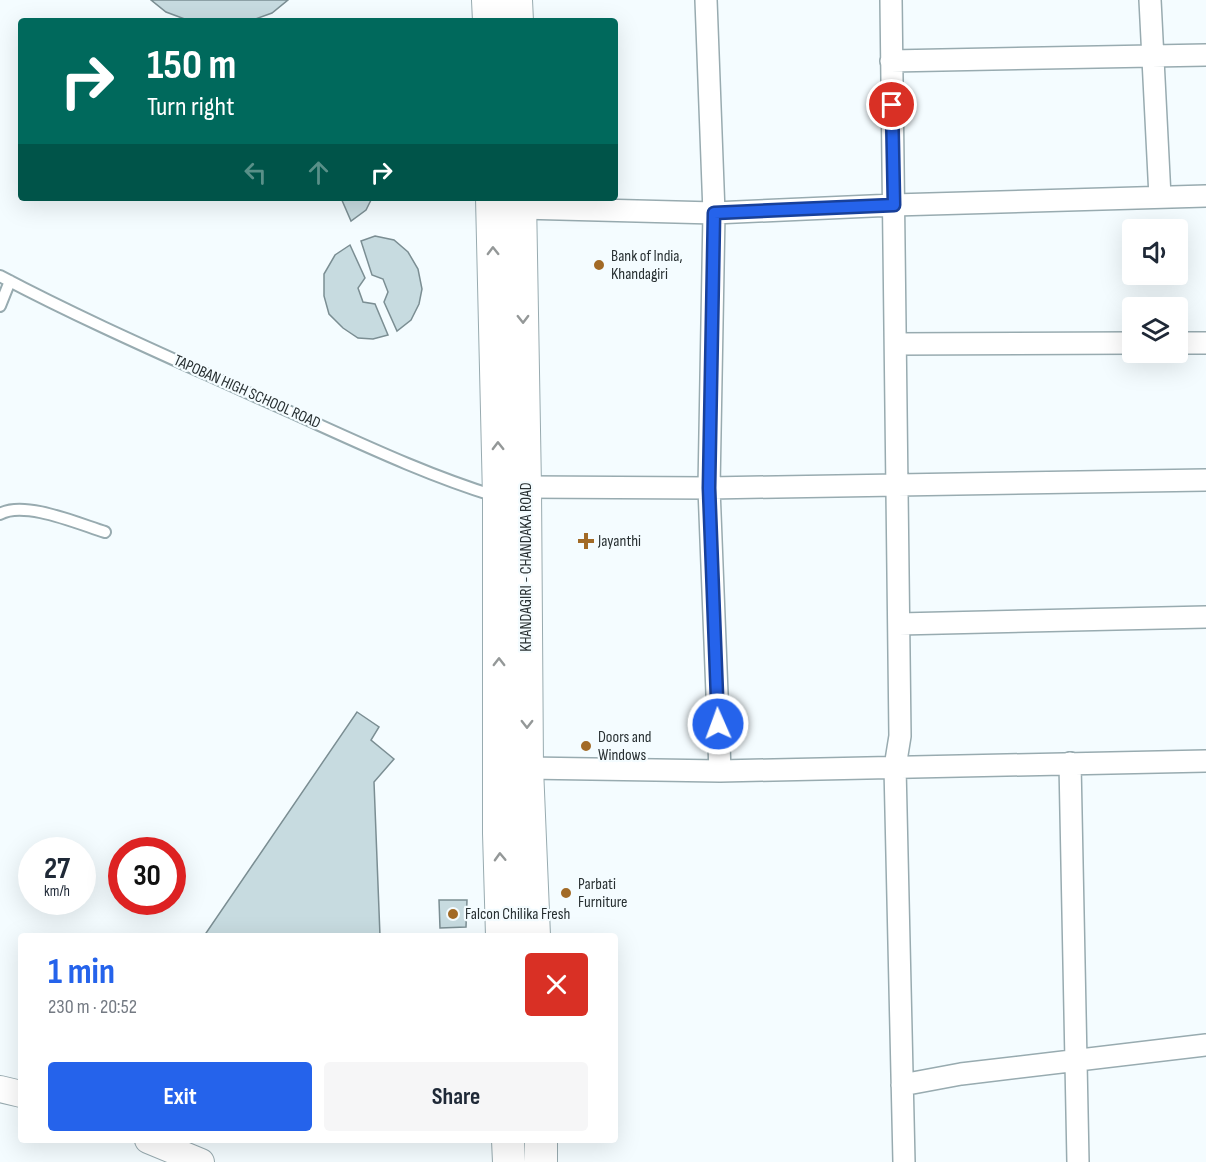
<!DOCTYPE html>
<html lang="en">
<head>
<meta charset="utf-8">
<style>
  :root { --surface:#fff; --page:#f6f6f7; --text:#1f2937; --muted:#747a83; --accent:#2563eb }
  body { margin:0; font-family:"Sofia Sans Condensed",sans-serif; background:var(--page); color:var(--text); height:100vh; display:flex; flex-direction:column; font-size:22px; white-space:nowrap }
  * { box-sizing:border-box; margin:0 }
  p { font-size:20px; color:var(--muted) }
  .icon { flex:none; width:33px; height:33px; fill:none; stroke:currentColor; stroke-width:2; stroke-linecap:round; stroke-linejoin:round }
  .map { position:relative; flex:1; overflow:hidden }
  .details { position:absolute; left:18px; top:933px; width:600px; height:210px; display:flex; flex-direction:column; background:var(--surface); border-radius:6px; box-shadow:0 6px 24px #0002 }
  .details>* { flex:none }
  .guide { position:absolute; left:18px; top:18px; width:600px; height:183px; border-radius:6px; box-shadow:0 6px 24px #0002; background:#00695c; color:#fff; overflow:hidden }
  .controls { position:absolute; left:1122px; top:219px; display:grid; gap:12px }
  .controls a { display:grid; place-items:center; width:66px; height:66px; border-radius:6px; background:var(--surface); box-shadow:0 6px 24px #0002; font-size:30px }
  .speed { position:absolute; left:18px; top:837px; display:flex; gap:12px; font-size:30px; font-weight:700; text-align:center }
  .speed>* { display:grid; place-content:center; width:78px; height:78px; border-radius:50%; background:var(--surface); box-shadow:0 6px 24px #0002; line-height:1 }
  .speed small { font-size:15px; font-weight:400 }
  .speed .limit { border:9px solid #d22; background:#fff; color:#111 }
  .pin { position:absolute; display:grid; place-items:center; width:51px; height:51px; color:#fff; margin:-26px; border:3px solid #fff; border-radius:50%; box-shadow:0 2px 6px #0007 }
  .me { position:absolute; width:66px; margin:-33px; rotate:358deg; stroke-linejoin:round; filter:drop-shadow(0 0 4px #0008) }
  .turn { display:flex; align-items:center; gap:21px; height:126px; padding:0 30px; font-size:27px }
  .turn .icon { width:78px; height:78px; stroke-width:2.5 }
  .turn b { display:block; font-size:42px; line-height:51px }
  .lanes { display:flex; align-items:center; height:57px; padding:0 30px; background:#0003; justify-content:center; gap:30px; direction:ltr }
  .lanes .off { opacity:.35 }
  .round { display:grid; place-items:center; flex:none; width:63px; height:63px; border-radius:6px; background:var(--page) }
  .head { display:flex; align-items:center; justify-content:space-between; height:102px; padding:0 30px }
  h1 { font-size:36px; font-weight:700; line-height:45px; color:var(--accent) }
  .cta { display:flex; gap:12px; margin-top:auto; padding:12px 30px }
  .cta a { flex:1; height:69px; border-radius:6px; background:var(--accent); color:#fff; font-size:24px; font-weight:700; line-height:69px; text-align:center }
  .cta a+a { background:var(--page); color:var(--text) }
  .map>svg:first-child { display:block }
  .building { fill:#c7dbe0; stroke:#7b8e93; stroke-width:1.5 }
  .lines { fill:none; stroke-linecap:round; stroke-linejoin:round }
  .service-casing { stroke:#98abb0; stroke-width:14 }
  .minor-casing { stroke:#98abb0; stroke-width:24 }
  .tertiary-casing { stroke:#98abb0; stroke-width:28 }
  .primary-casing { stroke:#98abb0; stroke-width:34 }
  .service { stroke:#fff; stroke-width:10 }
  .minor { stroke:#fff; stroke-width:21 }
  .tertiary { stroke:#fff; stroke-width:26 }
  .primary { stroke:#fff; stroke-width:32 }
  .oneway { stroke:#949898 }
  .route-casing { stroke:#184099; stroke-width:15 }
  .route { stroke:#2563eb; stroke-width:10 }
  .poi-dot { fill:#a26a26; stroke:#f4fcff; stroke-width:2 }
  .labels { text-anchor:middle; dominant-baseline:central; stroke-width:4.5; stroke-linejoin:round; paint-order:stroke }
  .poi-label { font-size:16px; fill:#283032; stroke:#f4fcff; text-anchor:start }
  .street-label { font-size:16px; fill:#283032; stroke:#f4fcff }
</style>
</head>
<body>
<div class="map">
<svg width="1206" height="1162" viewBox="0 0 1206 1162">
  <rect width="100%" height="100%" fill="#f4fcff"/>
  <path class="building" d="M151,0h137l-16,13 -22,8h-60l-24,-9z
    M341,198h31l-6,12 -15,11z
    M375,236l19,4 14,12 10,17 4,20 -3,15 -8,16 -14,11 -13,-29 4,-10 -5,-13 -11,-4 -11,-34z
    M350,245l15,33 -7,10 5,14 12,2 13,31 -15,4 -15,-1 -15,-10 -14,-14 -5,-18v-22l11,-19z
    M357,712l22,15 -8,13 23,19 -20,23 6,154h-176z
    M439,900h28l-1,27 -26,1z"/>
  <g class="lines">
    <g class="service-casing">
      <path id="service" d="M0,276c87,46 178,85 268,126 75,33 149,70 227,94
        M0,306l10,-25
        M0,514c24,-14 79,10 105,18"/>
    </g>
    <g class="minor-casing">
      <path id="minor" d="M706,0l8,213 -5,275 11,283
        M891,0l9,736 -5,31 9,395
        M1150,0l10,197
        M891,61l315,-6
        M521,208l193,5 180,-8 312,-9
        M1178,343h28
        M896,344l236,-1
        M525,487l184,1 497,-8
        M899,624l307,-7
        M1070,763l8,399
        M527,768l193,3 486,-10
        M902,1085l59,-11 245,-29"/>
    </g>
    <g class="tertiary-casing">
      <path id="tertiary" d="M0,1089l21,5
        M148,1140l53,22"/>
    </g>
    <g class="primary-casing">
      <path id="primary" d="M488,0l1,21
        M516,0l1,21
        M492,198l7,299v336l3,103
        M520,198l5,289 2,281 7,168
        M508,1140l1,22
        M541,1140v22"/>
    </g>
    <use href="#service" class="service"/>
    <use href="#minor" class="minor"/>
    <use href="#tertiary" class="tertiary"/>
    <use href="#primary" class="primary"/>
  </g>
  <defs><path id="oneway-chevron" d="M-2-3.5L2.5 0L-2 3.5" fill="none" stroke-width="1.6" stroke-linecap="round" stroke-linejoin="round" transform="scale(1.5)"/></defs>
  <g class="oneway">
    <use href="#oneway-chevron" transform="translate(493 251) rotate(-91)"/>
    <use href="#oneway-chevron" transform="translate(523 319) rotate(89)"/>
    <use href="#oneway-chevron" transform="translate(498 446) rotate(-91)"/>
    <use href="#oneway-chevron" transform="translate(499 662) rotate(-90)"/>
    <use href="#oneway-chevron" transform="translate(527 724) rotate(90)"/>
    <use href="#oneway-chevron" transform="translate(500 857) rotate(-92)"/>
  </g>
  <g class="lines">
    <g class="route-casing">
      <path id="route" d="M718,724l-9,-236 5,-275 180,-8 -2,-100"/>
    </g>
    <use href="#route" class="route"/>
  </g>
  <g class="poi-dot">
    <circle cx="599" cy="265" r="6"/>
    <path d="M583 532h6v6h6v6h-6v6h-6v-6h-6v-6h6z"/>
    <circle cx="586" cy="746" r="6"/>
    <circle cx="566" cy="893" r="6"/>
    <circle cx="453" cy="914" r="6"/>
  </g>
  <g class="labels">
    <g class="poi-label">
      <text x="611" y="256">Bank of India,<tspan x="611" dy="18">Khandagiri</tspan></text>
      <text x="598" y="541">Jayanthi</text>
      <text x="598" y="737">Doors and<tspan x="598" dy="18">Windows</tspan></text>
      <text x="578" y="884">Parbati<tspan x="578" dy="18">Furniture</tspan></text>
      <text x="465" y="914">Falcon Chilika Fresh</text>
    </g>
    <g class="street-label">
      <text transform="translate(247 392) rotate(24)">TAPOBAN HIGH SCHOOL ROAD</text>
      <text transform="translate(526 567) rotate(-90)">KHANDAGIRI - CHANDAKA ROAD</text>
    </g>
  </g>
</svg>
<div class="controls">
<a><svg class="icon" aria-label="sound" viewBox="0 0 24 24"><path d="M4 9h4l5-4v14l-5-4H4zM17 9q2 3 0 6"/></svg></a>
<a><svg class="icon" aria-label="layers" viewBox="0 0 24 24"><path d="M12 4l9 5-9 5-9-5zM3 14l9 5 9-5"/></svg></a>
</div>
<div class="speed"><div>27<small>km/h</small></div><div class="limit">30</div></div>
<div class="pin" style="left:892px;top:105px;background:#d93025"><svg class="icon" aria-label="arrive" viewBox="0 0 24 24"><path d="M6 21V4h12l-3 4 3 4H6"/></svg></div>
<svg class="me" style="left:718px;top:724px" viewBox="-20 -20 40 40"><circle r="17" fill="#2563eb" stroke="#fff" stroke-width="3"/><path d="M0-11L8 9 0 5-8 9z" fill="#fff"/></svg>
<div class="guide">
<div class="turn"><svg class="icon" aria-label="right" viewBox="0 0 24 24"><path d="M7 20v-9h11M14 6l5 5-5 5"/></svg><div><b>150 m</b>Turn right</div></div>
<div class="lanes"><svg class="icon off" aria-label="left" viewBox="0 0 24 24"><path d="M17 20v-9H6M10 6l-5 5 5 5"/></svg><svg class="icon off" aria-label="ahead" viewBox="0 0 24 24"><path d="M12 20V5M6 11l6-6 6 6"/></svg><svg class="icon" aria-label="right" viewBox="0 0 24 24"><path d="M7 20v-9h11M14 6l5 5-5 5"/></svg></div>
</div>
<section class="details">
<div class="head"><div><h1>1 min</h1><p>230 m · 20:52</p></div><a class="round" style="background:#d93025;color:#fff"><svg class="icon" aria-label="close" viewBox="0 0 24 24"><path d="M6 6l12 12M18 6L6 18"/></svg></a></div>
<div class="cta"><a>Exit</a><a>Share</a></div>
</section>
</div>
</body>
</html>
